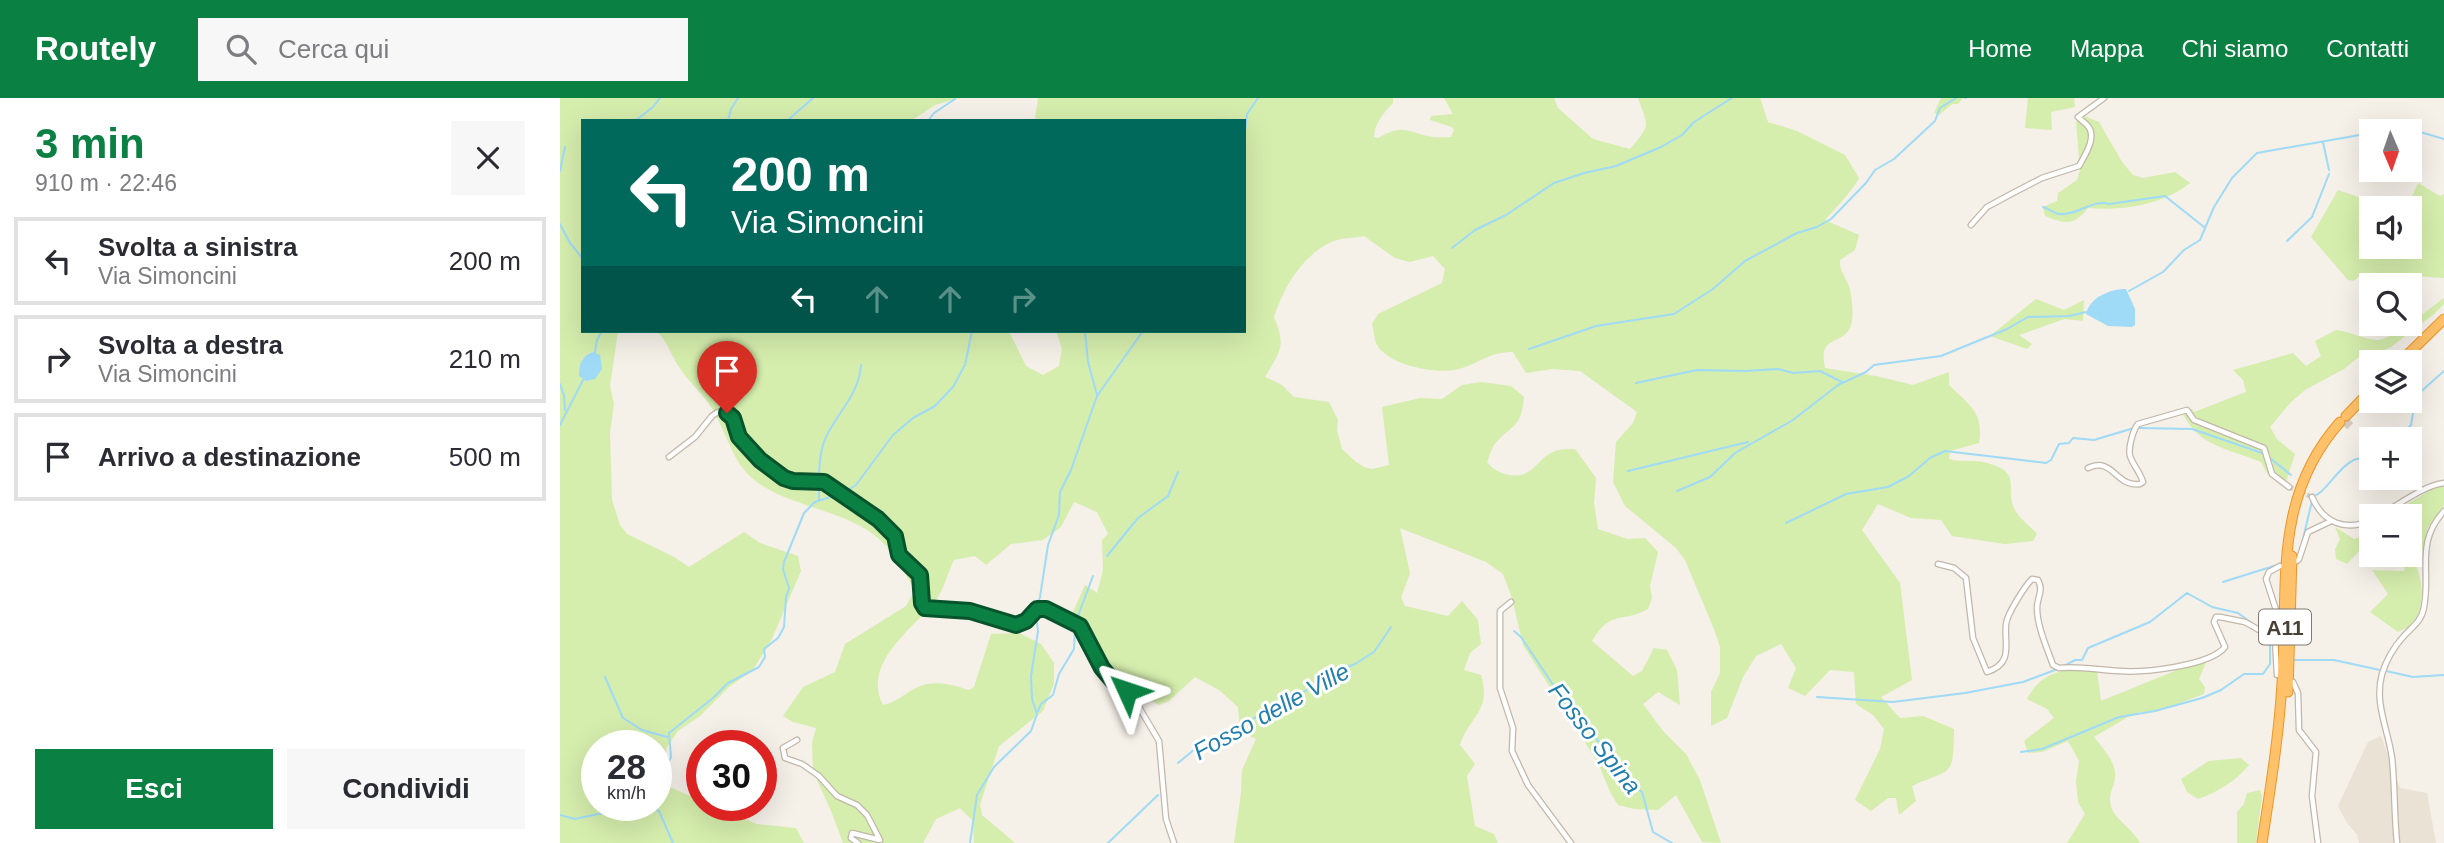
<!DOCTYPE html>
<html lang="it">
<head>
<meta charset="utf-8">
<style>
  :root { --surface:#fff; --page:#f7f7f7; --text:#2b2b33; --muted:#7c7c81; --line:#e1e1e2; --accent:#0b8043 }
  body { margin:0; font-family:Helvetica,sans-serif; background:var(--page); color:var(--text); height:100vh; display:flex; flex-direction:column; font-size:26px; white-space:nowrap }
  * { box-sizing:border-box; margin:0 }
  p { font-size:23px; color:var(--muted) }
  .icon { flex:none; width:38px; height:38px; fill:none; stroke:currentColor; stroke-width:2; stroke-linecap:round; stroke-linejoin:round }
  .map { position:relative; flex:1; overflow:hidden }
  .drawer { display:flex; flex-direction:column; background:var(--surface); width:560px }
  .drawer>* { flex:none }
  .guide { position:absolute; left:21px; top:21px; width:665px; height:214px; border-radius:0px; box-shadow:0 7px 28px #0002; background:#00695c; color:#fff; overflow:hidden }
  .needle { width:46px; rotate:178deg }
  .fabs { position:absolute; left:1799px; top:21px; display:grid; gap:14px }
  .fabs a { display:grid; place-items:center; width:63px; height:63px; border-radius:0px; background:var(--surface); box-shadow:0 7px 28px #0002; font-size:35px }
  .speed { position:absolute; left:21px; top:632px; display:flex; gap:14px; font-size:35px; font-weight:700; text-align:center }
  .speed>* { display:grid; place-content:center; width:91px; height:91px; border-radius:50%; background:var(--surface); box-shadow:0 7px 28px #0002; line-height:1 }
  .speed small { font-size:18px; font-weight:400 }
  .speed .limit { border:10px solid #d22; background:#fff; color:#111 }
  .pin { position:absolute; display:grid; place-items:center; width:60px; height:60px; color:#fff; margin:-72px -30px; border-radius:50% 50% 50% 0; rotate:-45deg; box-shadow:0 0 7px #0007 }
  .pin .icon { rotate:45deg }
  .me { position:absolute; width:77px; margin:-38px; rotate:312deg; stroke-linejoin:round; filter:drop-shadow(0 0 5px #0008) }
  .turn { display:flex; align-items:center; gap:24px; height:147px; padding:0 35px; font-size:32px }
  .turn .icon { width:91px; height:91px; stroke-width:2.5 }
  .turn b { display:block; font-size:49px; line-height:60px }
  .lanes { display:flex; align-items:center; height:66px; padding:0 35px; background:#0003; justify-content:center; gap:35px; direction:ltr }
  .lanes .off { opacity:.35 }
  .round { display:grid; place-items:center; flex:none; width:74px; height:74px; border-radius:0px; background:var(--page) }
  .overview { display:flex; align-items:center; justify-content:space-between; height:119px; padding:0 35px }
  h1 { font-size:42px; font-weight:700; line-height:52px; color:var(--accent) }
  .button { display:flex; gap:14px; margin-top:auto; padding:14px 35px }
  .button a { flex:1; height:80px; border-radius:0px; background:var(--accent); color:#fff; font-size:28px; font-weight:700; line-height:80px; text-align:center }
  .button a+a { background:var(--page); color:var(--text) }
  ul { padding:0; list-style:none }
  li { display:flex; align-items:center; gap:21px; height:88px; margin:0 14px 10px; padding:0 21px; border:4px solid var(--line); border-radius:0px }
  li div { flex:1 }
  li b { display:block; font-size:26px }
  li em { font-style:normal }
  header { display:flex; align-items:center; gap:42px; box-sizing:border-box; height:98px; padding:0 35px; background:var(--accent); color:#fff }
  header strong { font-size:33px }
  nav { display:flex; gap:38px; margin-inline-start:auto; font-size:24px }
  .search { width:490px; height:63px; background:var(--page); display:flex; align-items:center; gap:18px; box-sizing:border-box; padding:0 24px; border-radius:0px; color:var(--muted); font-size:26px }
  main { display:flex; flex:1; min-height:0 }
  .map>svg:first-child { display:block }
  .residential { fill:#eae2d5 }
  .green { fill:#d5edad; fill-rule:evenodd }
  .water { fill:#9fdaf7 }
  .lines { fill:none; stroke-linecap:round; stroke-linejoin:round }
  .stream { stroke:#9fdaf7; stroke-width:2 }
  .minor-tunnel { stroke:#d3cdc4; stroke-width:4.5; stroke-dasharray:4.5 2; stroke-linecap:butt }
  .motorway-tunnel { stroke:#d3cdc4; stroke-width:9; stroke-dasharray:9 4.5; stroke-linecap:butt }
  .minor-casing { stroke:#c2b7a9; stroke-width:7 }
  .motorway-casing { stroke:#eb962b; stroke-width:11 }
  .minor { stroke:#fff; stroke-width:4.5 }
  .motorway { stroke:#ffc169; stroke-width:9 }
  .route-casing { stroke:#07532c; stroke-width:18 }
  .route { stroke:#0b8043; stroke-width:12 }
  .labels { text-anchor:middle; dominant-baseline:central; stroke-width:6; stroke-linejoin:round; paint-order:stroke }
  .shield { fill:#fff; stroke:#807972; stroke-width:2 }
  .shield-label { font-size:21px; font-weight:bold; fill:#494035 }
  .water-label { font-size:24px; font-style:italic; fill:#227eae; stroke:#fff }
</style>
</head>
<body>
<header>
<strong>Routely</strong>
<div class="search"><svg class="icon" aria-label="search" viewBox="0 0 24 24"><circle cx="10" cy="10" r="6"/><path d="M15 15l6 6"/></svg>Cerca qui</div>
<nav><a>Home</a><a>Mappa</a><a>Chi siamo</a><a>Contatti</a></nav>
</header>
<main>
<section class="drawer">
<div class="overview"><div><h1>3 min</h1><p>910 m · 22:46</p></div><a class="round"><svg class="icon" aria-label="close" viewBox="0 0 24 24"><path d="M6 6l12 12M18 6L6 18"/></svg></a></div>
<ul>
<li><svg class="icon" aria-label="left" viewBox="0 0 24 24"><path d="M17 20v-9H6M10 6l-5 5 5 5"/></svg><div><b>Svolta a sinistra</b><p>Via Simoncini</p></div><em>200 m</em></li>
<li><svg class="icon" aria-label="right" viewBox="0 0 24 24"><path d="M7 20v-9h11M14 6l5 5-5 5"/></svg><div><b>Svolta a destra</b><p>Via Simoncini</p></div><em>210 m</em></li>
<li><svg class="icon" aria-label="arrive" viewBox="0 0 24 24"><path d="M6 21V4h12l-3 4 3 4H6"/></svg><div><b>Arrivo a destinazione</b></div><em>500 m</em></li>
</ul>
<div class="button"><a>Esci</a><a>Condividi</a></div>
</section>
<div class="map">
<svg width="1884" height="745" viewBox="0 0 1884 745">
  <rect width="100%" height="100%" fill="#f5f0e8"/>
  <path class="residential" d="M1821,638l19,52 27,5 9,50h-77l-2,-9 -10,-11 -9,-17 30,-64z"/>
  <path class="green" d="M0,0h400l-25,7 -24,16h-328v210h35l-8,55 4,18 -4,29 2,67 8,25 7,9 47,23 15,10 55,-35 16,11 38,13 3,15 -30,70 -19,30 -22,15 -30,30 -22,15 -11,16 -4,18 2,20 37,16v4h9l46,19 39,4 8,15h-244zM33,254l-4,29 -8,-3 1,-19zM37,648h59v59h-59z
    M478,0h355v5c-8,8 -19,21 -19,34l4,1c26,-14 25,-7 50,-2 7,2 16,1 23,1l3,-7 -2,-3 -22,-7 1,-4 22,-2 -9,-16h110l4,10 35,31 37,10c22,-25 18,-22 8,-51h122l8,24 29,9 48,24 14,23c-6,12 -24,31 -34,42l34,15 -4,15 -15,10c-1,10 5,16 9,26 3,10 5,30 2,39 -7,22 -34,8 -26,43l51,8 37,9 36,-13v13c20,20 35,27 30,58l-29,8 -1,8c13,4 26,0 38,4 37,10 17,25 28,47 4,8 16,17 22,24l-4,7 -28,3 -53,-8 -11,-16 -30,-2 -33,-14 -16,26 38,53 12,97 -31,17 19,21 23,-2 31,13c-1,50 -1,38 -42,57l4,15 -17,14 -3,-17h-8l-17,13 -16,-11 25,-51 4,-20 -11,-14 -17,-11 -2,-32 -24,-2 -25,26 -17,-8 8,-20 -15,-24 -25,12 -13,21 -16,41 -16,8v-34l9,-19v-26l-6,-18 -29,-69 -9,-12 -51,-42 -12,-24 3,-40 17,-19 4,-11 -57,-41 -28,-2 -26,4 -13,-21c-21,-1 -33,10 -51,16 -21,8 -73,-2 -85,-23 -3,-5 -3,-15 -5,-21l6,-10 64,-31 3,-14 -12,-13 -23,6 -15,-4 -31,-22c-10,2 -25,2 -33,6 -30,15 -47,45 -57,75 12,29 7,33 -9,60l17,8 12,12 35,5 9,18 -1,10 5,19 14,13 8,5 8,2 17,-4 -7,-58 38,-9 22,1 20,-14 19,-3 30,4 13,11c-3,33 -13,27 -30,48 -3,5 -5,12 -7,17 6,7 9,9 18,12 29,8 30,-17 53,-24 5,-1 12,-1 17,-1l21,29 -2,25 4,26 29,10 18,-1 13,14 -8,34 2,12 -4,11c-27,15 -36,-1 -56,32l41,35 9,-5 12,-23 13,2 10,20 3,35 -22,-13 -15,12 20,27 23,23 14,26 21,63 -19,-1 -26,-47 -18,15 -24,-1 -16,-4 -7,-11 -13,-31 -75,-118 -11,-47 -9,-24 -17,-12 -86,-34 10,45 -9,25 4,8 43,10 14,-15 16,19 3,24 -11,9 -6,17 17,5c11,36 -11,40 -21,70l15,19 -8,12 8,50 19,8 4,9h-264l7,-50 1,-23 14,-31 -16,-8 -2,-24 -19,-17 -24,-13 -26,24 -10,4 -21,-12 -66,-69 -1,-8 14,-31 12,8 6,-23 -1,-30 6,-6 -11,-22 -23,-10 -13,25 -18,13 -32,4 -25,21 -11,-9 -21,4c-6,12 -10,29 -18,40 -22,28 -75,63 -53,105 12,-2 20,-10 31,-16 18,-10 36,-5 55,1l5,-3 17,-53 28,-1 22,11 13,19v21l-11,27 -44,35 -19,59 2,10 33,28h-41l-1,-22 -13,-13 -24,11 -13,24h-80l-12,-32 -18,-40 -1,-28 4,-15 -23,-6 -10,-6 20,-29 32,-15 10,-28 61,-38 9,-16c-12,-19 -23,-42 -42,-56 -33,-25 -90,-29 -121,-56 -21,-18 -27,-51 -43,-74 -9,-13 -22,-24 -30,-37 -8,-12 -12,-27 -23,-36h353l17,35 17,9 16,-9 3,-17 -6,-18h188v-210h-212l3,-1z
    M1381,0h22l-5,6h-6l-13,11 -5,-2z
    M1468,0h46l1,9 -24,5 1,18 -27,-2z
    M1522,17l17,7 23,40 11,13 10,3 32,-6 15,11c-27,22 -68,28 -102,25 -14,18 -23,16 -43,8l-2,-9 14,-6 1,-8 19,-13 3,-10 -4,-48z
    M1858,85l22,13 4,-2v84l-60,-4 -18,5 -7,-3 -5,5 -6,-1 -37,-43 27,-47 53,18h-20v39h39v-39h-3z
    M1884,200v6l-10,10 -43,33 -7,3 -19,2 -21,17 -39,21 -14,12 -21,25 7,12 18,15 -9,28 -18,-7 -7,-13c-31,-13 -62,-15 -78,-48l9,-5 2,3 52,-20 -3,-12 -10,-10 60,-17 13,13 15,-10 -6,-15 21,-11c12,1 33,11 43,10 15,-2 51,-32 65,-42z
    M1476,201l28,11 20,-10 -1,21 -19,-2 -45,16 13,9 -5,5 -37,-13z
    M1884,387v20l-16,23 -6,24 -12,-1v-35h-11l-1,-7c16,-7 28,-20 46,-24z
    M1775,429l19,12 17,-6v16l-9,-1 -15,16 -11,-5 -1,-10 5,-10z
    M1851,457c13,24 14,44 4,69l-17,8 -28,-20 18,-18 -16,-24 32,1 2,-14z
    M1644,561l3,1 -8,19 6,8 -1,7 -48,18h-16l-14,6 -32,19c8,10 22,25 21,39 0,12 -9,18 -3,33 3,9 22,22 28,34h-73l18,-29 -7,-12 -2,-21 3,-20 -11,-20 -26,11 -14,1 -4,-12 30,-23 -7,-9 -20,-10c15,-29 41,-32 70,-28l4,30z
    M1681,660l8,7c-14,17 -32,27 -51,34l-11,-7 -6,-13 28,-18z
    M1700,692l2,6 -6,47h-19v-31l7,-8 3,-11z"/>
  <path class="water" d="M1566,191l9,20v16l-3,2 -24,-1 -22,-12c4,-17 24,-25 40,-25z
    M33,254l7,3 2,14 -7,10 -9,2 -7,-5c0,-11 2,-20 14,-24z"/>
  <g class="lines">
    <path class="stream" d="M1405,0h1
      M75,23l18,-14 7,-9
      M168,23l3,-12 7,-11
      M227,23l26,-23
      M368,23l6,-8 21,-14
      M1818,33l15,-7 51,15
      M685,34l2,-18 11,-16
      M1763,44l6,28
      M0,73l5,-24
      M1483,109c6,2 11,6 16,7 18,2 33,-15 50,-10l56,-8 39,31
      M0,126l10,19 13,16
      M1727,143l25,-24 17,-43
      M892,150l23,-18 31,-15 48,-32 30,-10 32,-7 45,-19 21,-12 12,-13 38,-24
      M1569,193l34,-19 21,-22 16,-10 14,-33 18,-29 25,-25 114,-20
      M525,233l3,31 9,33
      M969,251l67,-23 78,-12 39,-25 32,-28 52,-28 20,-6 14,-8 35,-36 9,-13 19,-11 41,-38 5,-13 16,-10
      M35,254l2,-12 5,-9
      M1076,285l61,-13 48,1 33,-2 15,4 27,-2 22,11
      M0,286l4,11 1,15
      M0,327l23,-45
      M1579,330l53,1 73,25
      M1838,341l13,-14 5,-29 28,-25
      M1711,361l20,16
      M1068,373l120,-29
      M259,381c0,-14 1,-31 8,-44 12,-24 32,-41 34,-70
      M259,387v15
      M1117,393l33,-14 25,-24 58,-33 45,-35 28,-13 8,-7 67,-9 66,-27 21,-12 41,-1 17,-4
      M1756,397c10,-3 22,-28 38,-35 5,-2 12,-2 17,-3
      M1226,425l60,-29 42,-7 21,-11 21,-18 15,-7 101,12 5,-3 8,-16 10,-1 4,-5 21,2 40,-12
      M1742,445l10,-42
      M547,458l31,-38 30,-22 10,-24
      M1663,484l54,-17
      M477,508l3,-9 8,-52 11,-30 1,-23 11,-22 26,-74 46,-65
      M516,523l17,-45
      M954,533l7,6 51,76 30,32 21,32 19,15 11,40 19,11
      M1734,562h40l46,10
      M1504,568l11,-6h7l6,-12 62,-26 37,-29 25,14 26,6 18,13
      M1826,573l27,6 31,-2
      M45,579l18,41 19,12 25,7
      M1257,599l76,5 72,-9 58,-11 32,-12
      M478,613l3,-7 12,-9 6,-21 15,-25 1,-22
      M1461,654l21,-3 77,-32 36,-6 47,-13 19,-8 23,-16h19l7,-10v-23
      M618,665l23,-19 22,-8 21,-14 34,-13 53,-35 24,-10 19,-12 17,-25
      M96,693l15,-34 -2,-24 44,-35 15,-15 31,-16 6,-10 -1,-8 14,-11 6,-11 2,-30 3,-9 -6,-19 1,-7 20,-49 11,-11 30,-10 11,-7 37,-50 20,-17 22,-12 18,-19 12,-22 7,-34
      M0,717l15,4 42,-9 35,-2 7,3 14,32
      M410,745l7,-48 17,-28 37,-36 6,-17 -5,-15 -1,-23 7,-45 -2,-17
      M548,745l50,-48"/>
    <path class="minor-tunnel" d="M1729,389l23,10"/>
    <path class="motorway-tunnel" d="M1784,328l6,-6"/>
    <g class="minor-casing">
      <path id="minor" d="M1411,127l16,-18 26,-14 29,-15 37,-12c6,-11 19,-30 8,-41 -3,-3 -6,-5 -9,-8l26,-19
        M109,359l26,-20 17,-21 6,-4 9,1 6,5 6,19 21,23 24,18 9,3 31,1 54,37 17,17 4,19 21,20 2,28 3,5 45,3 46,14 10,-4 11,-12 6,-1 38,19 17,35 15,19 17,11 29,49 7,78 8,24
        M1528,370c25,-12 28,20 52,16l3,-2c-3,-10 -10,-17 -13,-26 -2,-8 3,-26 8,-32l49,-14 7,10 70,28 8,26 17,13
        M1752,399c11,26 34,35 59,23
        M1818,418c21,-11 44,-30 66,-33
        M1737,463l2,-2 9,-27 23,-11
        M1378,466l16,4 12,10 7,60 14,34c27,-9 17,-28 19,-48 1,-10 19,-38 26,-45l6,1c6,11 -1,17 -1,28 0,18 10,40 16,57l6,3c21,-2 39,2 60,3 24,2 91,-5 106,-24l-11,-25 2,-5h4l25,5 30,17
        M951,504l-11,9v77l13,40 -1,23 16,34 43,58
        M1717,577l-2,-36 3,-7 -1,-19 -11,-34 3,-7 11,-6
        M1733,584l5,11 1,37 17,22 -4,44 6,47
        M237,642l-14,8 2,10 17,6 17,12 18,20 20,9 10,10 13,25 -28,-7 -1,5 7,5
        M1837,745c-3,-28 -2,-57 -5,-85 -4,-29 -18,-55 -10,-84 4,-13 12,-27 21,-37 9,-10 19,-16 21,-30 7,-37 -9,-64 20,-96"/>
    </g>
    <g class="motorway-casing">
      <path id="motorway" d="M1840,264l44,-43
        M1786,318l25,-26
        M1728,594l4,-136
        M1702,745c8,-53 17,-107 20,-160 7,-95 -11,-183 58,-261"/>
    </g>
    <use href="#minor" class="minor"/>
    <use href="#motorway" class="motorway"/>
  </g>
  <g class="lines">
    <g class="route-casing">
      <path id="route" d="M167,315l6,5 6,19 21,23 24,18 9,3 31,1 54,37 17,17 4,19 21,20 2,28 3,5 45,3 46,14 10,-4 11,-12h9l34,17 22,42 11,13 14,10"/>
    </g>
    <use href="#route" class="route"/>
  </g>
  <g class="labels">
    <rect class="shield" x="1699" y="511.5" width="52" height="35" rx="5"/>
    <g class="shield-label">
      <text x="1725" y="529">A11</text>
    </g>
    <g class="water-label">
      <text transform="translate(711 613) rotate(-29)">Fosso delle Ville</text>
      <text transform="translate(1035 640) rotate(52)">Fosso Spina</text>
    </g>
  </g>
</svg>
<div class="fabs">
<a><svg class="needle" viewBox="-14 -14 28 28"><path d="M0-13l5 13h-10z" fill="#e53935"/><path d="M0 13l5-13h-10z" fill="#7c7c81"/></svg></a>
<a><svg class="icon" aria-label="sound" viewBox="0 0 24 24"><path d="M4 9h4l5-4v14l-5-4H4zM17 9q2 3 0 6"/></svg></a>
<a><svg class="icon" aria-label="search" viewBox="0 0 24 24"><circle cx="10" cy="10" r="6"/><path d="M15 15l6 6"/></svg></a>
<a><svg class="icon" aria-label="layers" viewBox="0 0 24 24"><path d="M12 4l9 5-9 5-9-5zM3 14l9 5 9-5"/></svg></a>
<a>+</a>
<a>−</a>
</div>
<div class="speed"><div>28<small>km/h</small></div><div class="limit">30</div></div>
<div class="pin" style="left:167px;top:315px;background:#d93025"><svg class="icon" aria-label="arrive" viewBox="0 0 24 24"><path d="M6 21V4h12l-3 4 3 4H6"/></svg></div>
<svg class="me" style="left:567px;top:593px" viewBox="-20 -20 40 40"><path d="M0-17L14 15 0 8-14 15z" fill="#0b8043" stroke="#fff" stroke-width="4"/></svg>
<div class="guide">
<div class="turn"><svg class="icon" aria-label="left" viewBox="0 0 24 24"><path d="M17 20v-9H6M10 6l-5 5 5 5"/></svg><div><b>200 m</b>Via Simoncini</div></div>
<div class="lanes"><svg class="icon" aria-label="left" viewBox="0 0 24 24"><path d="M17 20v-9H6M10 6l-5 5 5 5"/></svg><svg class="icon off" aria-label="ahead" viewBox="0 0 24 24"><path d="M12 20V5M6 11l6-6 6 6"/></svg><svg class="icon off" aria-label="ahead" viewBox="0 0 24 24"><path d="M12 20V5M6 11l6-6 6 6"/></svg><svg class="icon off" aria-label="right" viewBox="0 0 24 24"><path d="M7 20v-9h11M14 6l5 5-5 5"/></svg></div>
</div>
</div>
</main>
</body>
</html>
